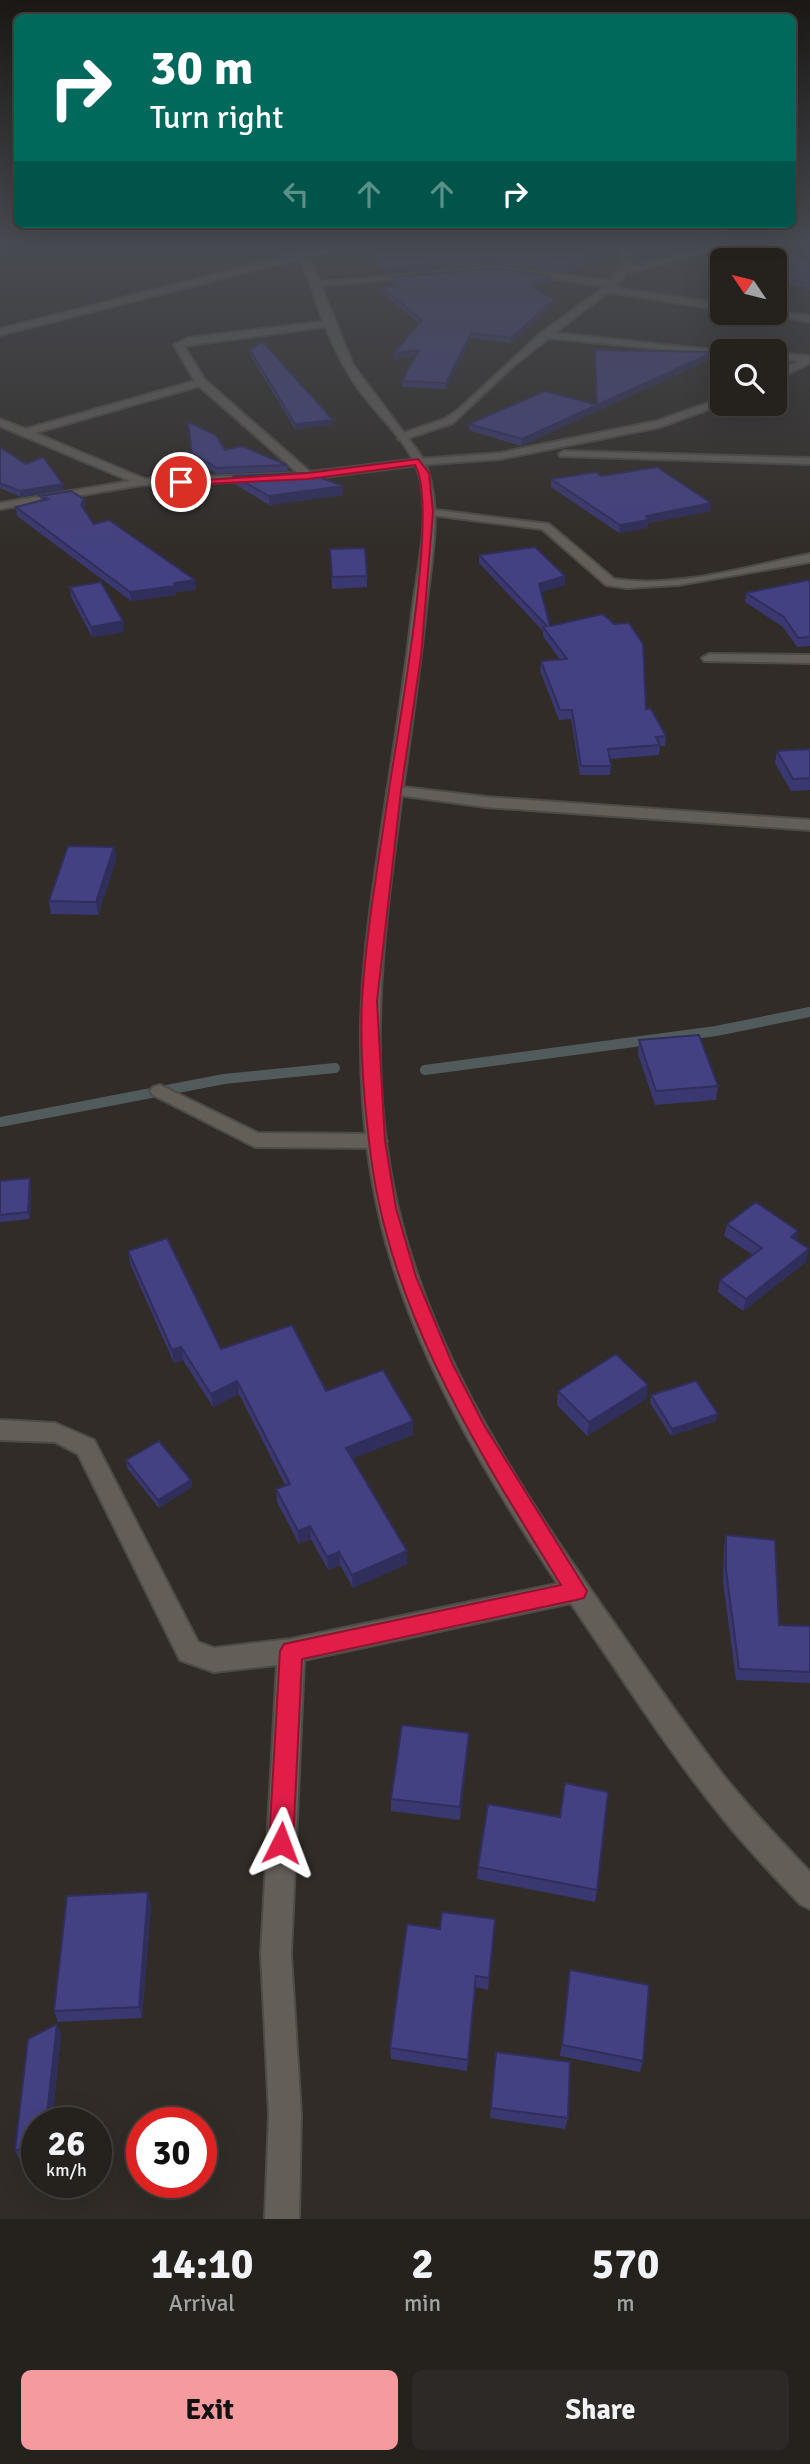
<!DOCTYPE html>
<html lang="en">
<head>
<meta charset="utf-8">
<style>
  :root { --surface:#25211d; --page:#2d2926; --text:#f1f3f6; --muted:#a3a3a4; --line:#423e3b; --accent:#f59b9e }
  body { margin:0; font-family:Signika,sans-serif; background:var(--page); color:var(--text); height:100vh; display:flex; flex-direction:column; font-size:26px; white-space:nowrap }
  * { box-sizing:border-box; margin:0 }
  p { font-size:23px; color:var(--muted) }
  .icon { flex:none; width:38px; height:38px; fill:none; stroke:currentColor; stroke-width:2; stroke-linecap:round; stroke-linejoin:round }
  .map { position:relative; height:2219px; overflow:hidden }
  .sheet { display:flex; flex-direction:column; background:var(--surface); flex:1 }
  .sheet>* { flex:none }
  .banner { position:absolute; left:14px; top:14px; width:782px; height:214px; border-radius:10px; box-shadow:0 7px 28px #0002,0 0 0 2px var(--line); background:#00695c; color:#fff; overflow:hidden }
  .needle { width:46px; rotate:305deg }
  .buttons { position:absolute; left:710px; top:248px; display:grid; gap:14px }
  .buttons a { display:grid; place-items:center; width:77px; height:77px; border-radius:10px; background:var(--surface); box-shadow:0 7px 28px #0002,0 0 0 2px var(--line); font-size:35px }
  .speed { position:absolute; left:21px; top:2107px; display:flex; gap:14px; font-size:35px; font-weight:700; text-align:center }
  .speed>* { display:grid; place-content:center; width:91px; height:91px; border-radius:50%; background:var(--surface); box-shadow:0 7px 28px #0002,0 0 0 2px var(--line); line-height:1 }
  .speed small { font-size:18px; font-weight:400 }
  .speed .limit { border:10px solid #d22; background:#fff; color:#111 }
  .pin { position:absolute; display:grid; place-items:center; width:60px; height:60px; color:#fff; margin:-30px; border:4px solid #fff; border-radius:50%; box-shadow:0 2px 7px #0007 }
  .me { position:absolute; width:77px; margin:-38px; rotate:3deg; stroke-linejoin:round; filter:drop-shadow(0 0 5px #0008) }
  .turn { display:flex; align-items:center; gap:24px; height:147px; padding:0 21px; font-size:32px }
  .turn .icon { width:91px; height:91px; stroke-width:2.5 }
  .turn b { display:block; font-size:49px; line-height:60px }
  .lanes { display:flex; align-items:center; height:66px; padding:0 21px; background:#0003; justify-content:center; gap:35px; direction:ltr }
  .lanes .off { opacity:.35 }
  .eta { display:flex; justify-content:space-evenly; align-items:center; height:119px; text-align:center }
  .eta b { font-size:42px; font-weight:700; line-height:49px }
  .action { display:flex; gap:14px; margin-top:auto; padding:14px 21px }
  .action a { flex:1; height:80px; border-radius:10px; background:var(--accent); color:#111; font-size:28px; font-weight:700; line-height:80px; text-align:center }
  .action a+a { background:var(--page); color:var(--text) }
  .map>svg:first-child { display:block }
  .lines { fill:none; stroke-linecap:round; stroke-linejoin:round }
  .stream { stroke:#515b5c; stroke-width:10 }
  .minor-casing { stroke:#4e4b46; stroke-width:4 }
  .tertiary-casing { stroke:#4e4b46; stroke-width:4 }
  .minor { fill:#635e58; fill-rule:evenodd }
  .tertiary { fill:#635e58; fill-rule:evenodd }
  .wall { fill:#3a3870 }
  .shaded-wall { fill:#302e5b }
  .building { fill:#444182; stroke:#302e5b; stroke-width:2 }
  .route { fill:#e11d48; stroke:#92132f; stroke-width:2 }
</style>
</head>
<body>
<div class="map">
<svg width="810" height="2219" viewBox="0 0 810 2219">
  <rect width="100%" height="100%" fill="#312c27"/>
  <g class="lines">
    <path class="stream" d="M425,1070l291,-39 94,-19
      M0,1122l224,-43 111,-11"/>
    <g class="minor-casing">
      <path id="minor" d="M303,242h8l-4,15 -307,78v-6l300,-76z
        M617,242h8l6,12 -1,14 100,-26h13l-116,31 -13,15 109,16v6l-115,-18 -53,41 176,19h-8v3l-174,-17 -37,29 -59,56 -51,17 -4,-1v-4l47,-16 13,-9 83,-77 65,-47 -110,-15 -182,15 -4,-3 186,-16 115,14 12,-17z
        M775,311l35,5v6l-47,-9z
        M328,321l3,5 -147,20 21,34 105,92 108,-13 82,-6 157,-32 66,-23v6l-63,23 -160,32 -82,6 -110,14 -166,6 -142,24v-6l130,-22 -130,-55v-7l26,10 169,-48 -21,-36 14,-7zM199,386l99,87 -153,6 -110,-46z
        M775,353l35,3v7l-35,17v-7l24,-12 -24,-2z
        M564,451l246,7v6l-250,-8 -1,-2z
        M428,509l121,15 65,55c63,10 134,-13 196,-25v8l-132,23 -51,3 -21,-3 -64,-56 -118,-15v-4z
        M709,654l101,1v8l-106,-2 -2,-3z
        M395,786l91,11 324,23v10l-324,-23 -96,-13 -3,-3z
        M160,1085l98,48 119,1 10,7 -10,7 -122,-1 -102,-52 -3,-4 3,-4z
        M0,1420l55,3 39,17 104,202 16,6 77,-9 285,-59 9,3 4,8 -4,8 -9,3 -272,58 -13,294 10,160 -2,105h-34l4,-105 -8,-160 16,-289 -63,7 -34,-12 -102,-206 -23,-12 -55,-2z"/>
    </g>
    <g class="tertiary-casing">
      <path id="tertiary" d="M354,242h15l-60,14 44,109 69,92c23,46 9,103 4,152 -8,80 -21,160 -31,239 -16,118 -25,238 2,356 35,153 123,285 212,412 39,55 76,111 118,164 26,32 55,62 83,92v37l-10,-5c-27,-29 -55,-57 -79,-88 -48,-59 -89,-123 -132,-186 -78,-114 -156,-234 -197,-367 -31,-100 -37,-213 -26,-316 12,-112 34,-222 46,-334 5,-41 16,-85 10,-127 -7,-43 -47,-70 -69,-105 -25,-39 -38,-83 -53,-126z"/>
    </g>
    <use href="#minor" class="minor"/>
    <use href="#tertiary" class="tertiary"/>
  </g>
  <path class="wall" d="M432,242h164l-6,1 22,7 -45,23 -71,-9 -110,10 -13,-17v-6l72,-5z
    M810,258v32l-35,-12v-17z
    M392,277l159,4 -16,8 19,10v5l-43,39 -40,-5 -25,51 -44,-2v-6l14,-25 -22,3 25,-36 -38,-31v-5l14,-1 -3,-4z
    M250,350l83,75 -38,4 -45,-74z
    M595,350l118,8 -192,88 -52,-16v-6l127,-20z
    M188,422l37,28 62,15 1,6 -71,3 -24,-15z
    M0,447l26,17 38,26 -43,7 -21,-9z
    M234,476l109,19 -74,10 -34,-21z
    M601,476l110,35 -63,12 -1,5 -28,5 -68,-46v-8z
    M40,496l44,3 1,9 -1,2 10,14 101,56 1,10 -20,2v3l-45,6 -114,-85 -1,-9 25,-6z
    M330,549l37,27v11l-35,2z
    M479,555l86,30 -24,7 9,34 96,83 20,27 -1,10h-5l-1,9 -49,4 1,7 -1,9h-30l-9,-56 -12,1 -19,-49 1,-10 19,-1 -17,-24v-5l-64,-68z
    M810,582v64l-13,1 -14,-20 -38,-25 1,-9z
    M70,587l54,45 -32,5 -21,-40z
    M810,749v41l-19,1 -16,-28 2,-12z
    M114,847l2,13 -18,55 -47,-1 -2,-13z
    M639,1040l79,46 -2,14 -61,5 -17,-51z
    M0,1181l31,4 -1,34 -30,3z
    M727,1224l71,7 -2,10 10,21 -63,49 -25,-19 2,-12 33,-25 -29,-19z
    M128,1251l93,98 105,42 87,30v14l-60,23 54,106 -54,24 -13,-23 -12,5 -17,-31 -12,5 -22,-42 -1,-13 9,-4 -46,-91 -26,13 -30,-47 -9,3 -44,-99z
    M648,1385l-2,14 -59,37 -30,-31 1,-14z
    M651,1395l65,26 -45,15 -21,-33z
    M126,1460l65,20 1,7 -33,21 -32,-40z
    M726,1535l53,90 31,1v57l-74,-3 -13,-98 1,-36z
    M468,1746l-8,74 -69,-9v-12z
    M478,1867l119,23 -2,12 -118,-23z
    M148,1892l3,13 -9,113 -84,4 -4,-11z
    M495,1919l-7,71 -13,-3 -8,84 -76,-12 -1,-11 50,-119z
    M570,1970l73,91 -3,11 -80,-16z
    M57,2024l4,11 -9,88h-15v35l-17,2 -5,-10z
    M496,2052l72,66 -3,11 -75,-11z"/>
  <path class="shaded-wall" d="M612,245v5l-45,23v-6z
    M496,259v5l-110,10v-6z
    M551,276v5l-21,10v-5z
    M554,299v5l-43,39v-5z
    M471,333v5l-25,51v-6z
    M419,350v6l-25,3v-6z
    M714,352l-1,6 -192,88 1,-7z
    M333,420v5l-38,4v-5z
    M63,484l1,6 -43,7 -1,-6z
    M343,486v9l-74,10v-9z
    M84,499l1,9 -3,6 -1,-9z
    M711,503v8l-63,12 -1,5 -28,5 1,-8 26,-9z
    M565,576v9l-26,8v-9z
    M195,580l1,10 -20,2v3l-45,6 -1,-9 44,-9z
    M123,621l1,11 -32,5 -1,-10z
    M114,847l2,13 -18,55 -2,-13z
    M30,1178l1,7 -1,34 -2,-7z
    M798,1231l-2,12 -5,-6z
    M809,1249l-3,13 -63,49 3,-12z
    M181,1347l2,13 -9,3 -2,-13z
    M237,1381l2,13 -26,13 -2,-13z
    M648,1385l-2,14 -59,37 2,-14z
    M718,1414l-2,7 -45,15 1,-7z
    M413,1421v14l-66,26 -1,-13z
    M191,1480l1,7 -33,21 -1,-8z
    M310,1526l1,13 -12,5 -1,-13z
    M407,1551v13l-54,24 -1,-13z
    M339,1552l1,13 -12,5 -1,-13z
    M469,1733l-1,13 -8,74v-13z
    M148,1892l3,13 -9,113 -3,-11z
    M57,2024l4,11 -9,88h-6z"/>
  <path class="building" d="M448,242h125h-2l41,3 -45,22 -71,-8 -110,9 -13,-17 86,-5z
    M746,254l64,4v27l-35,-12v-12h-31z
    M496,268l55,8 -21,10 24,13 -43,39 -40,-5 -25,50 -44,-2 17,-31 -25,3 28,-33 -41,-33 18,-1 -7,-9z
    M262,341l71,79 -38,4 -45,-74z
    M595,350l119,2 -192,87 -53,-15 76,-33 52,14z
    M188,422l28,13 9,15 17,-4 45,19 -70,3 -25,-15z
    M0,447l26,17 17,-7 20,27 -43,7 -20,-8z
    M657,467l54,36 -65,13 2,4 -28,5 -69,-46 45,-7 5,4z
    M308,473l35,13 -74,10 -35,-20z
    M71,491l13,8 -3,6 13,19 15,-4 86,60 -21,3 1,3 -45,6 -114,-85 32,-8 -8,-3z
    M535,547l30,29 -26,8 11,42 53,-12 11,10 15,-1 14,21 3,65h5l15,27 -10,1 4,8 -52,4 3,17h-30l-9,-56h-12l-19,-49 26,-2 -24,-32 4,-1 -68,-71z
    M365,548l2,28 -35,1 -2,-28z
    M808,580l2,2v55l-12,1 -14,-21 -38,-24z
    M101,582l22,39 -32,6 -21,-40z
    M810,749v29l-17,1 -16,-28z
    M68,846l46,1 -18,55 -47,-1z
    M699,1035l19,51 -62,5 -17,-51z
    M30,1178l-2,34 -28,3v-34z
    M756,1202l42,29 -7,6 18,12 -63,50 -26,-19 42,-32 -35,-24z
    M167,1238l54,111 71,-24 34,66 57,-21 30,51 -67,27 61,103 -55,24 -13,-23 -12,5 -17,-31 -12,5 -22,-42 14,-5 -53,-103 -26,13 -30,-47 -9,3 -44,-99z
    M616,1354l32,31 -59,37 -31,-31z
    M696,1381l22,33 -46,15 -21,-34z
    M159,1441l32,39 -33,20 -32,-40z
    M726,1535l49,5 4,85 31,1v46l-71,-3 -13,-99z
    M402,1725l67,8 -9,74 -69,-8z
    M565,1783l43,9 -11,98 -119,-23 10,-63 72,13z
    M148,1892l-9,115 -85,4 13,-115z
    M442,1912l53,7 -6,59 -13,-2 -8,84 -78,-12 17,-124 33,5z
    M570,1970l79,15 -6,76 -81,-16z
    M57,2024l-11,99h-9v25l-22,2 13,-111z
    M496,2052l74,10 -2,56 -77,-10z"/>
  <linearGradient id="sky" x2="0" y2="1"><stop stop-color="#1b1815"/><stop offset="0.44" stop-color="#484b52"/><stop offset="1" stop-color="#484b52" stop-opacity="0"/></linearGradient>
  <rect width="810" height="553" fill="url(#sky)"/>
  <path class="route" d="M418,459l11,14 4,39 -12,144 -20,135 -24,210 8,140 11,67 20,69 36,86 32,62 103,166 -3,7 -8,2 -274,59 -9,184 -4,9 -8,3 -9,-3 -3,-9 11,-192 4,-7 277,-59c-85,-138 -175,-278 -192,-444 -5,-42 -9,-99 -7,-141 4,-67 17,-142 27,-210 8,-57 51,-284 26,-325l-107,14 -127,6 -4,-3 131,-9z"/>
</svg>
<div class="buttons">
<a><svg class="needle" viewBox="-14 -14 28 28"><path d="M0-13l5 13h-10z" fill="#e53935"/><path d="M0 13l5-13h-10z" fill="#a3a3a4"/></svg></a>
<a><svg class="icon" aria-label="search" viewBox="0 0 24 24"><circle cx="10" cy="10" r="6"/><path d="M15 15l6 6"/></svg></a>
</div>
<div class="speed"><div>26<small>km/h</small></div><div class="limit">30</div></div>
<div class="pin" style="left:181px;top:482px;background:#d93025"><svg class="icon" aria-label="arrive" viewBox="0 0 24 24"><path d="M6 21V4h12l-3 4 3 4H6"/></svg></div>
<svg class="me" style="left:281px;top:1843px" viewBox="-20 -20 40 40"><path d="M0-17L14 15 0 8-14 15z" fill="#e11d48" stroke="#fff" stroke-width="4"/></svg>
<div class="banner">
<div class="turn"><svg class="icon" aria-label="right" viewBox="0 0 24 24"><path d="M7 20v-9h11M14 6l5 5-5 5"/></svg><div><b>30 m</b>Turn right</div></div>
<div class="lanes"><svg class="icon off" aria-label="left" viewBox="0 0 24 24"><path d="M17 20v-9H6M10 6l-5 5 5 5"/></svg><svg class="icon off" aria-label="ahead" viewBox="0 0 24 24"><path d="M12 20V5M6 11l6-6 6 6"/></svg><svg class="icon off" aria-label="ahead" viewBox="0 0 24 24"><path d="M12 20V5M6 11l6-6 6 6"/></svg><svg class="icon" aria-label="right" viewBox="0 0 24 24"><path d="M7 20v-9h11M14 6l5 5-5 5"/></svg></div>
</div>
</div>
<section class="sheet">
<div class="eta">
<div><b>14:10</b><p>Arrival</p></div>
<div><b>2</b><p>min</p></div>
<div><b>570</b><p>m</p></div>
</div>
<div class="action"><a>Exit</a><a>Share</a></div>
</section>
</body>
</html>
